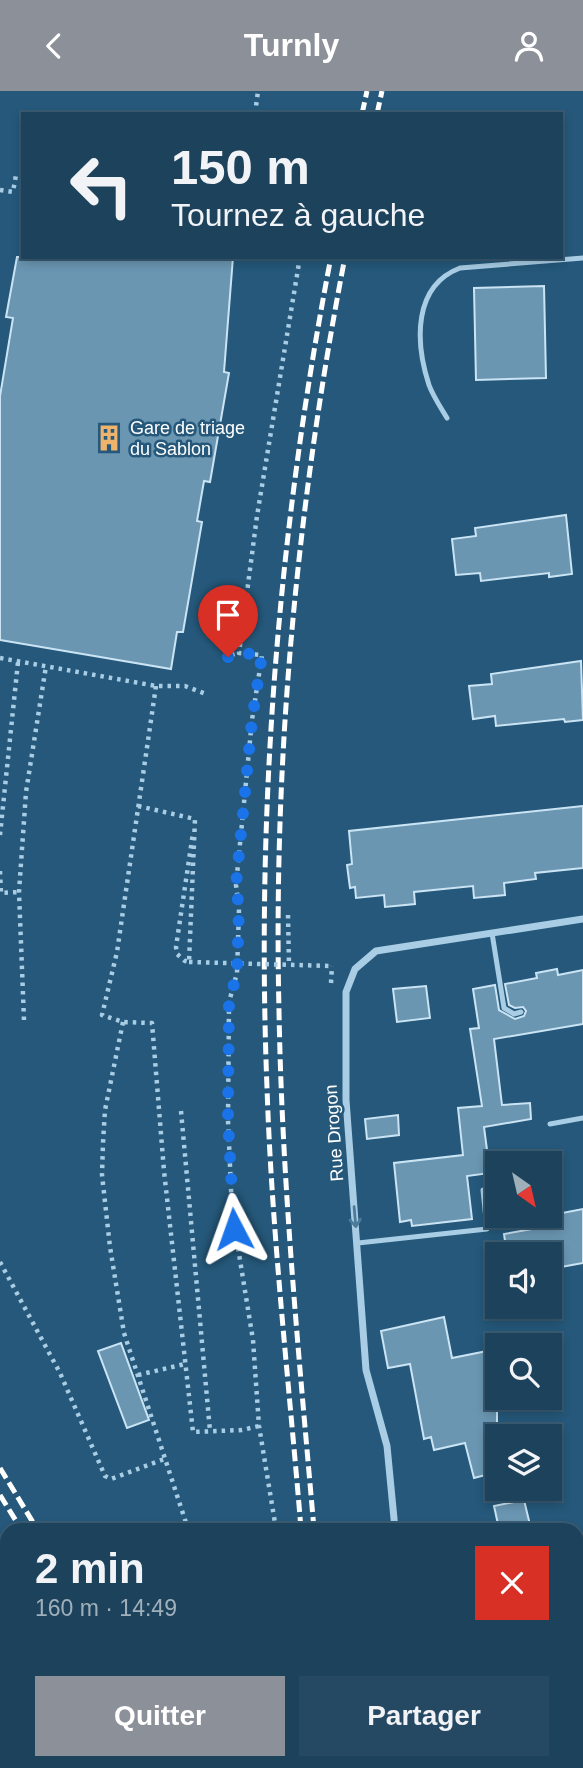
<!DOCTYPE html>
<html lang="fr">
<head>
<meta charset="utf-8">
<style>
  :root { --surface:#1c425c; --page:#254962; --text:#f1f3f6; --muted:#a0b0bb; --line:#3a5b72; --accent:#8c9099 }
  body { margin:0; font-family:Arial,sans-serif; background:var(--page); color:var(--text); height:100vh; display:flex; flex-direction:column; font-size:26px; white-space:nowrap }
  * { box-sizing:border-box; margin:0 }
  p { font-size:23px; color:var(--muted) }
  .icon { flex:none; width:38px; height:38px; fill:none; stroke:currentColor; stroke-width:2; stroke-linecap:round; stroke-linejoin:round }
  .map { position:relative; flex:1; overflow:hidden }
  .sheet { position:absolute; left:0px; top:1432px; width:584px; height:247px; display:flex; flex-direction:column; background:var(--surface); border-radius:21px 21px 0 0; box-shadow:0 4px 10px #0003,0 0 0 2px var(--line) }
  .sheet>* { flex:none }
  .banner { position:absolute; left:21px; top:21px; width:542px; height:147px; border-radius:0px; box-shadow:0 4px 10px #0003,0 0 0 2px var(--line); background:#1c425c; color:var(--text); overflow:hidden }
  .needle { width:46px; rotate:146deg }
  .tools { position:absolute; left:485px; top:1060px; display:grid; gap:14px }
  .tools a { display:grid; place-items:center; width:77px; height:77px; border-radius:0px; background:var(--surface); box-shadow:0 4px 10px #0003,0 0 0 2px var(--line); font-size:35px }
  .pin { position:absolute; display:grid; place-items:center; width:60px; height:60px; color:#fff; margin:-72px -30px; border-radius:50% 50% 50% 0; rotate:-45deg; box-shadow:0 0 7px #0007 }
  .pin .icon { rotate:45deg }
  .me { position:absolute; width:77px; margin:-38px; rotate:356deg; stroke-linejoin:round; filter:drop-shadow(0 0 5px #0008) }
  .turn { display:flex; align-items:center; gap:24px; height:147px; padding:0 35px; font-size:32px }
  .turn .icon { width:91px; height:91px; stroke-width:2.5 }
  .turn b { display:block; font-size:49px; line-height:60px }
  .round { display:grid; place-items:center; flex:none; width:74px; height:74px; border-radius:0px; background:var(--page) }
  .headline { display:flex; align-items:center; justify-content:space-between; height:119px; padding:0 35px }
  h1 { font-size:42px; font-weight:600; line-height:52px }
  .primary-button { display:flex; gap:14px; margin-top:auto; padding:14px 35px }
  .primary-button a { flex:1; height:80px; border-radius:0px; background:var(--accent); color:#fff; font-size:28px; font-weight:600; line-height:80px; text-align:center }
  .primary-button a+a { background:var(--page); color:var(--text) }
  header { display:flex; justify-content:space-between; align-items:center; height:91px; padding:0 35px; background:var(--accent); color:#fff; font-size:32px; font-weight:600 }
  .map>svg:first-child { display:block }
  .building { fill:#6a96b2; stroke:#cae4f4; stroke-width:2 }
  .lines { fill:none; stroke-linecap:round; stroke-linejoin:round }
  .path { stroke:#a8cde4; stroke-width:4.5; stroke-dasharray:3.5 5; stroke-linecap:butt }
  .service { stroke:#a8cde4; stroke-width:5 }
  .minor { stroke:#a8cde4; stroke-width:7 }
  .rail { stroke:#fff; stroke-width:5; stroke-dasharray:12 5; stroke-linecap:butt }
  .path-bridge { stroke:#a8cde4; stroke-width:4.5; stroke-dasharray:3.5 5; stroke-linecap:butt }
  .oneway { stroke:#4c7b9a }
  .route { stroke:#1a73e8; stroke-width:12; stroke-dasharray:0 21.6 }
  .labels { text-anchor:middle; dominant-baseline:central; stroke-width:5; stroke-linejoin:round; paint-order:stroke }
  .poi-label { font-size:18px; fill:#fff; stroke:#25587a; text-anchor:start }
  .street-label { font-size:18px; fill:#fff; stroke:#25587a }
</style>
</head>
<body>
<header><svg class="icon" aria-label="back" viewBox="0 0 24 24"><path d="M15 5l-7 7 7 7"/></svg>Turnly<svg class="icon" aria-label="person" viewBox="0 0 24 24"><circle cx="12" cy="8" r="4"/><path d="M4 21q1-7 8-7t8 7"/></svg></header>
<div class="map">
<svg width="583" height="1677" viewBox="0 0 583 1677">
  <rect width="100%" height="100%" fill="#25587a"/>
  <path class="building" d="M17,166h216l-9,115 5,1 -19,109 -6,-1 -7,40 5,1 -19,110h-6l-6,37 -171,-29v-244l13,-78 -7,-1z
    M544,195l2,92 -70,2 -2,-92z
    M566,424l6,59 -23,3v-4l-68,8 -1,-8 -24,2 -4,-36 24,-3 -1,-8z
    M581,570l2,59 -18,2 -1,-3 -68,7 -1,-10 -22,3 -4,-33 23,-2 -1,-10z
    M583,715v62l-48,5 1,6 -32,4 1,12 -31,3 -1,-12 -59,6 1,12 -30,3 -1,-12 -28,3 -1,-11 -5,1 -3,-23 5,-1 -3,-33z
    M557,878l1,6 25,-5v54l-89,15 8,66 28,-2 1,16 -47,8 6,46 -23,3 5,43 -60,7 -1,-6 -11,2 -6,-59 69,-8 -5,-47 24,-2 -12,-77 9,-1 -6,-39 22,-4 4,25 16,9 9,-3 2,-5 -3,-4 -8,1 -6,-3 -4,-21 32,-6 -1,-5z
    M426,895l4,32 -33,4 -4,-33z
    M398,1024l1,20 -32,4 -2,-20z
    M583,1118v54l-33,6v-14h-43l-3,-21 34,-6 -2,-10z
    M444,1226l8,41 45,-9v123l-23,6 -9,-35 -31,7 -3,-13 -7,2 -14,-75 -22,4 -7,-37z
    M121,1252l28,77 -22,8 -29,-77z
    M524,1409l7,29h-32l-5,-23z"/>
  <g class="lines">
    <path class="path" d="M255,23l3,-23
      M0,99l13,2 3,-17 7,1
      M223,566l16,-4
      M0,567l156,28h29l21,8
      M156,595l-39,266 -15,63 21,7 29,1 12,148 29,261 49,-2 17,-4
      M138,715l57,13 -6,143 -4,-1 -8,-7 -1,-7 17,-114
      M0,744l18,-173
      M0,780l1,22 18,-1
      M288,824l1,50
      M331,892l1,-17
      M24,929l-5,-128 7,-100 20,-126
      M123,931l-18,88 -2,33 -1,32 8,72 14,86 64,196
      M181,1020l29,320
      M0,1171l60,111 45,103 6,3 56,-21
      M138,1284l47,-11
      M276,1438l-17,-103 -6,-86 -21,-129 -4,-91 1,-118 8,-29 2,-64 -3,-24 16,-165 10,-65 -23,-2 18,-137 43,-259
      M4,1485l3,7
      M121,1671l3,6
      M204,1671l2,6"/>
    <path class="service" d="M447,327c-6,-10 -14,-22 -18,-33 -14,-43 -16,-99 31,-117l123,-10
      M492,842l12,75 10,6 7,-2
      M550,1033l33,-6
      M358,1152l129,-14 -4,-39
      M0,1534l7,14
      M51,1671l1,6"/>
    <path class="minor" d="M395,1438l-8,-83 -21,-76 -20,-270v-108l9,-23 21,-18 207,-32
      M429,1671l1,6"/>
    <path class="rail" d="M362,23l5,-23
      M377,23l5,-23
      M0,1377l37,61
      M0,1404l21,34
      M301,1438c-12,-147 -29,-293 -34,-441 -11,-277 11,-558 64,-831
      M314,1438c-15,-172 -32,-345 -35,-518 -6,-251 18,-507 66,-754
      M0,1496l7,13
      M89,1671l3,6
      M135,1671l2,6
      M150,1671l3,6
      M322,1671v6
      M335,1671l1,6"/>
    <path class="path-bridge" d="M189,871l143,4"/>
  </g>
  <defs><path id="oneway-shaft" d="M-6 0H5M1.5-3L5.5 0L1.5 3" fill="none" stroke-width="1.6" stroke-linecap="round" stroke-linejoin="round" transform="scale(1.75)"/></defs>
  <use class="oneway" href="#oneway-shaft" transform="translate(355 1126) rotate(85)"/>
  <g class="lines">
    <path class="route" d="M228,566l11,-4 23,2 -10,65 -16,165 3,24 -2,64 -8,29 -1,118 6,109"/>
  </g>
  <defs>
    <g id="building-bare" transform="scale(2.1)"><path d="M-4-6H4V6H1V3H-1V6H-4ZM-2.5-4.3h1.7v1.8h-1.7ZM.8-4.3h1.7v1.8H.8ZM-2.5-1h1.7V.8h-1.7ZM.8-1h1.7V.8H.8Z" fill="#eeb36c" stroke="#25587a" stroke-width="2.5" paint-order="stroke"/></g>
  </defs>
  <g fill-rule="evenodd">
    <use href="#building-bare" x="109" y="347"/>
  </g>
  <g class="labels">
    <g class="poi-label">
      <text x="130" y="337">Gare de triage<tspan x="130" dy="21">du Sablon</tspan></text>
    </g>
    <g class="street-label">
      <text transform="translate(334 1042) rotate(-94)">Rue Drogon</text>
    </g>
  </g>
</svg>
<div class="tools">
<a><svg class="needle" viewBox="-14 -14 28 28"><path d="M0-13l5 13h-10z" fill="#e53935"/><path d="M0 13l5-13h-10z" fill="#a0b0bb"/></svg></a>
<a><svg class="icon" aria-label="sound" viewBox="0 0 24 24"><path d="M4 9h4l5-4v14l-5-4H4zM17 9q2 3 0 6"/></svg></a>
<a><svg class="icon" aria-label="search" viewBox="0 0 24 24"><circle cx="10" cy="10" r="6"/><path d="M15 15l6 6"/></svg></a>
<a><svg class="icon" aria-label="layers" viewBox="0 0 24 24"><path d="M12 4l9 5-9 5-9-5zM3 14l9 5 9-5"/></svg></a>
</div>
<div class="pin" style="left:228px;top:566px;background:#d93025"><svg class="icon" aria-label="arrive" viewBox="0 0 24 24"><path d="M6 21V4h12l-3 4 3 4H6"/></svg></div>
<svg class="me" style="left:234px;top:1138px" viewBox="-20 -20 40 40"><path d="M0-17L14 15 0 8-14 15z" fill="#1a73e8" stroke="#fff" stroke-width="4"/></svg>
<div class="banner">
<div class="turn"><svg class="icon" aria-label="left" viewBox="0 0 24 24"><path d="M17 20v-9H6M10 6l-5 5 5 5"/></svg><div><b>150 m</b>Tournez à gauche</div></div>
</div>
<section class="sheet">
<div class="headline"><div><h1>2 min</h1><p>160 m · 14:49</p></div><a class="round" style="background:#d93025;color:#fff"><svg class="icon" aria-label="close" viewBox="0 0 24 24"><path d="M6 6l12 12M18 6L6 18"/></svg></a></div>
<div class="primary-button"><a>Quitter</a><a>Partager</a></div>
</section>
</div>
</body>
</html>
